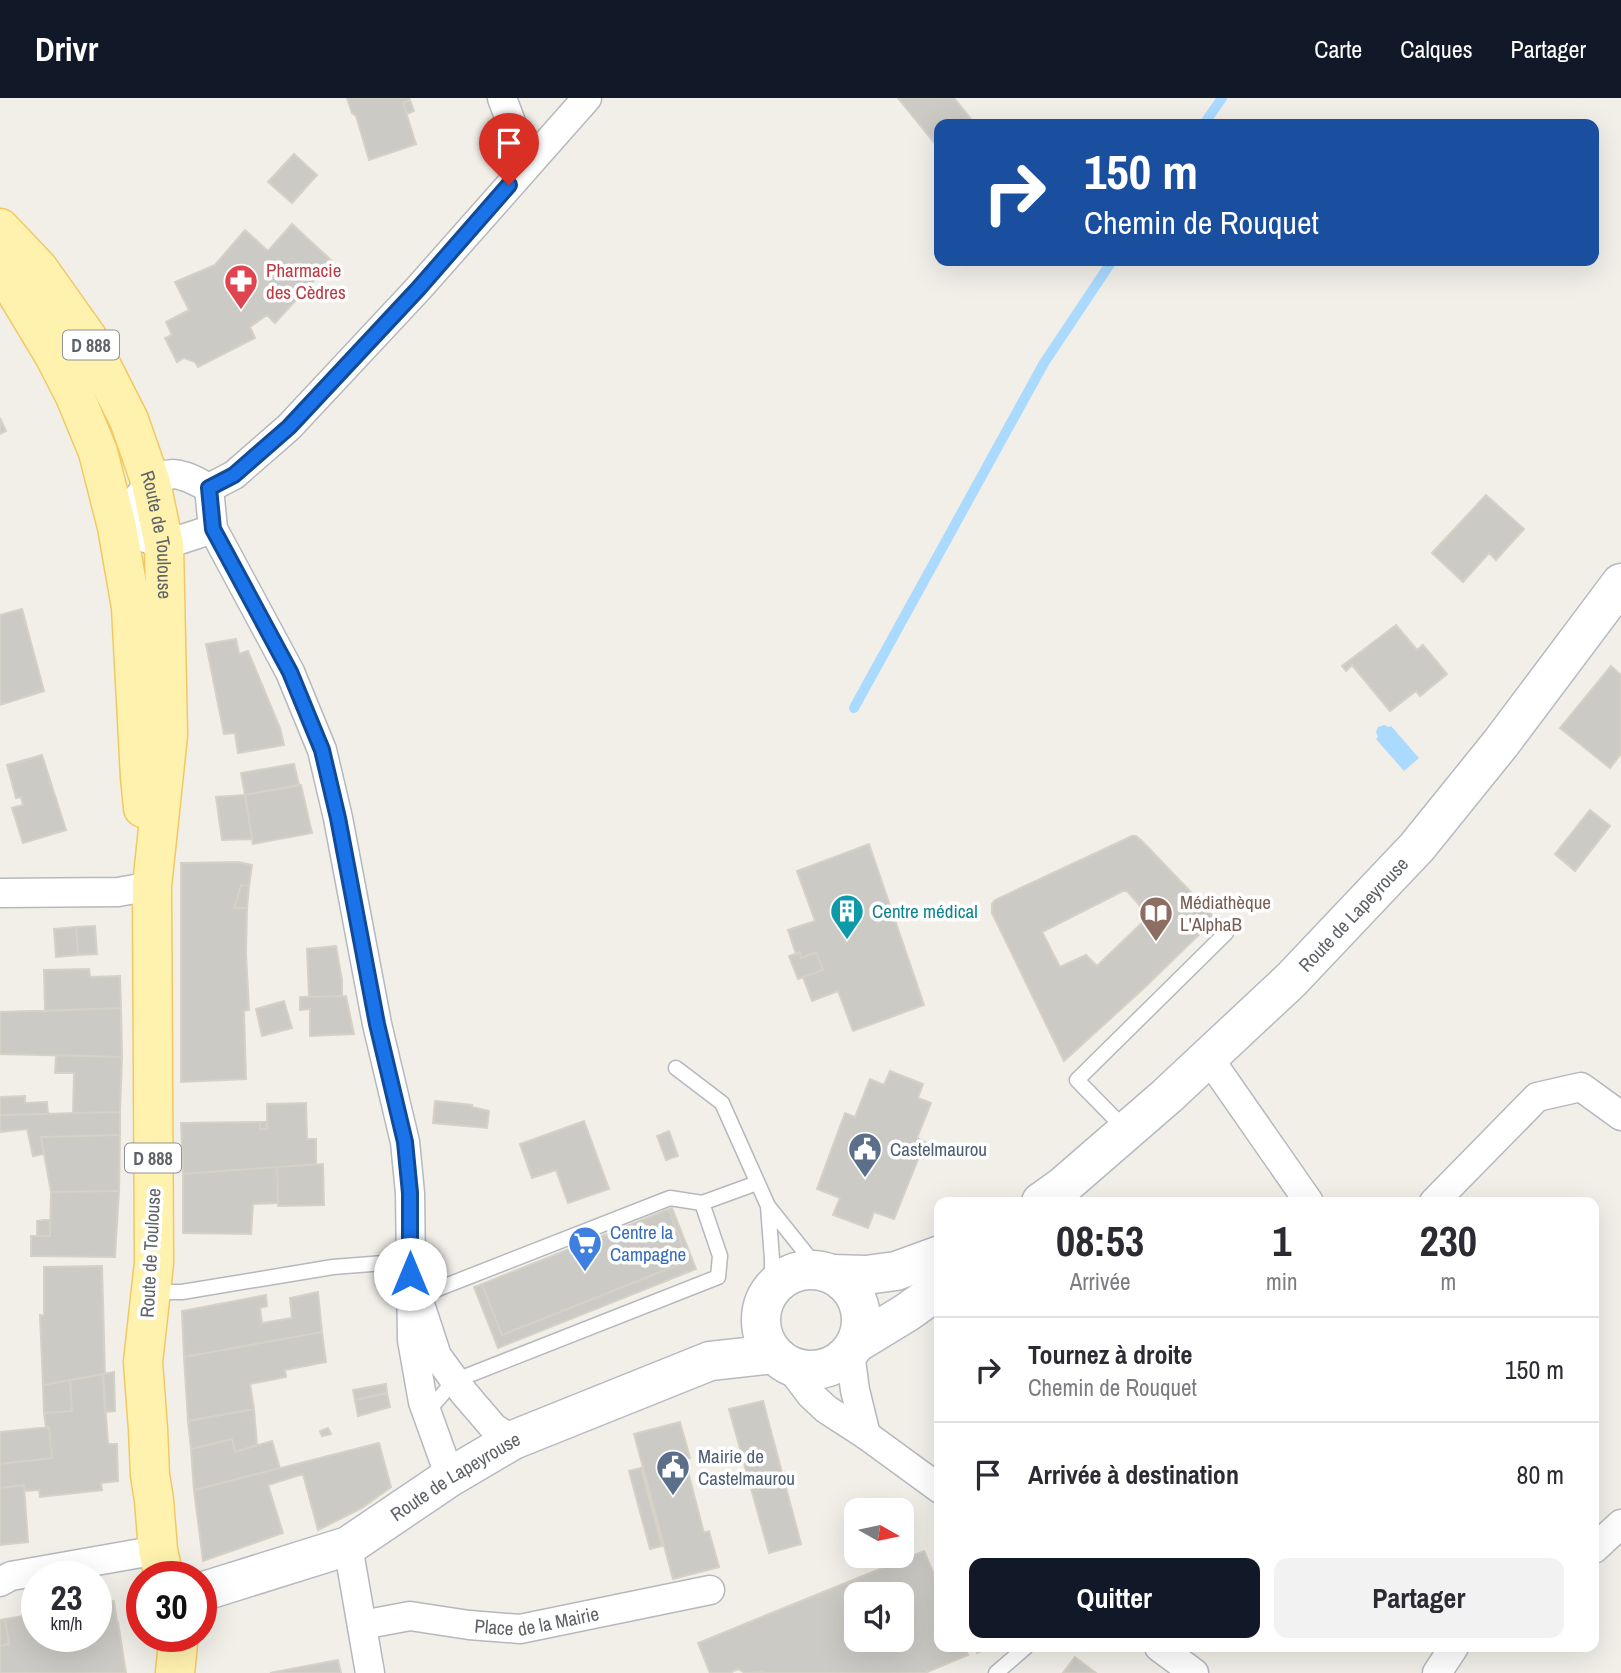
<!DOCTYPE html>
<html lang="fr">
<head>
<meta charset="utf-8">
<style>
  :root { --surface:#fff; --page:#f2f2f3; --text:#2b2b33; --muted:#7c7c81; --line:#e1e1e2; --accent:#111827 }
  body { margin:0; font-family:"Archivo Narrow",sans-serif; background:var(--page); color:var(--text); height:100vh; display:flex; flex-direction:column; font-size:26px; white-space:nowrap }
  * { box-sizing:border-box; margin:0 }
  p { font-size:23px; color:var(--muted) }
  .icon { flex:none; width:38px; height:38px; fill:none; stroke:currentColor; stroke-width:2; stroke-linecap:round; stroke-linejoin:round }
  .map { position:relative; flex:1; overflow:hidden }
  .details { position:absolute; left:934px; top:1099px; width:665px; height:455px; display:flex; flex-direction:column; background:var(--surface); border-radius:14px; box-shadow:0 7px 28px #0002 }
  .details>* { flex:none }
  .hud { position:absolute; left:934px; top:21px; width:665px; height:147px; border-radius:14px; box-shadow:0 7px 28px #0002; background:#1a4fa0; color:#fff; overflow:hidden }
  .needle { width:46px; rotate:99deg }
  .tools { position:absolute; left:844px; top:1400px; display:grid; gap:14px }
  .tools a { display:grid; place-items:center; width:70px; height:70px; border-radius:14px; background:var(--surface); box-shadow:0 7px 28px #0002; font-size:35px }
  .speed { position:absolute; left:21px; top:1463px; display:flex; gap:14px; font-size:35px; font-weight:700; text-align:center }
  .speed>* { display:grid; place-content:center; width:91px; height:91px; border-radius:50%; background:var(--surface); box-shadow:0 7px 28px #0002; line-height:1 }
  .speed small { font-size:18px; font-weight:400 }
  .speed .limit { border:10px solid #d22; background:#fff; color:#111 }
  .pin { position:absolute; display:grid; place-items:center; width:60px; height:60px; color:#fff; margin:-72px -30px; border-radius:50% 50% 50% 0; rotate:-45deg; box-shadow:0 0 7px #0007 }
  .pin .icon { rotate:45deg }
  .me { position:absolute; width:77px; margin:-38px; rotate:0deg; stroke-linejoin:round; filter:drop-shadow(0 0 5px #0008) }
  .turn { display:flex; align-items:center; gap:24px; height:147px; padding:0 35px; font-size:32px }
  .turn .icon { width:91px; height:91px; stroke-width:2.5 }
  .turn b { display:block; font-size:49px; line-height:60px }
  .eta { display:flex; justify-content:space-evenly; align-items:center; height:119px; text-align:center }
  .eta b { font-size:42px; font-weight:700; line-height:49px }
  .primary-button { display:flex; gap:14px; margin-top:auto; padding:14px 35px }
  .primary-button a { flex:1; height:80px; border-radius:14px; background:var(--accent); color:#fff; font-size:28px; font-weight:700; line-height:80px; text-align:center }
  .primary-button a+a { background:var(--page); color:var(--text) }
  ul { padding:0; list-style:none }
  li { display:flex; align-items:center; gap:21px; height:105px; padding:0 35px; border-top:2px solid var(--line) }
  li div { flex:1 }
  li b { display:block; font-size:26px }
  li em { font-style:normal }
  header { display:flex; align-items:center; gap:42px; box-sizing:border-box; height:98px; padding:0 35px; background:var(--accent); color:#fff }
  header strong { font-size:33px }
  nav { display:flex; gap:38px; margin-inline-start:auto; font-size:24px }
  .map>svg:first-child { display:block }
  .water { fill:#aadaff }
  .lines { fill:none; stroke-linecap:round; stroke-linejoin:round }
  .stream { stroke:#aadaff; stroke-width:10 }
  .building { fill:#cccac5; stroke:#d6d1c6; stroke-width:2; fill-rule:evenodd }
  .lane-casing { stroke:#b5b8bc; stroke-width:17 }
  .street-casing { stroke:#b5b8bc; stroke-width:31 }
  .secondary-casing { stroke:#b6babf; stroke-width:41 }
  .primary-casing { stroke:#f2c960; stroke-width:41 }
  .lane { stroke:#fff; stroke-width:14 }
  .street { stroke:#fff; stroke-width:28 }
  .secondary { stroke:#fff; stroke-width:38 }
  .primary { stroke:#fff2af; stroke-width:38 }
  .route-casing { stroke:#114b97; stroke-width:18 }
  .route { stroke:#1a73e8; stroke-width:12 }
  .labels { text-anchor:middle; dominant-baseline:central; stroke-width:7; stroke-linejoin:round; paint-order:stroke }
  .shield { fill:#fff; stroke:#8f9295; stroke-width:2 }
  .shield-label { font-size:18px; font-weight:bold; fill:#5f6368 }
  .health-label { font-size:19px; fill:#be3a42; stroke:#fff; text-anchor:start }
  .street-label { font-size:19px; fill:#5f6368; stroke:#fff }
  .education-label { font-size:19px; fill:#785e54; stroke:#fff; text-anchor:start }
  .culture-label { font-size:19px; fill:#0d838f; stroke:#fff; text-anchor:start }
  .service-label { font-size:19px; fill:#4e5e75; stroke:#fff; text-anchor:start }
  .shop-label { font-size:19px; fill:#366cbe; stroke:#fff; text-anchor:start }
</style>
</head>
<body>
<header>
<strong>Drivr</strong>
<nav><a>Carte</a><a>Calques</a><a>Partager</a></nav>
</header>
<div class="map">
<svg width="1621" height="1575" viewBox="0 0 1621 1575">
  <rect width="100%" height="100%" fill="#f1efe8"/>
  <path class="water" d="M1384,627l5,2 2,-1 28,32 -15,13 -28,-32 2,-2 -2,-5 2,-5z"/>
  <g class="lines">
    <path class="stream" d="M1204,26l18,-26
      M854,610l190,-345 68,-102"/>
  </g>
  <path class="building" d="M347,0h62l1,2 -7,3 13,41 -47,16 -13,-44 -4,-3z
    M898,0h56l21,26h-35v26z
    M410,2l4,11 -7,3 -4,-11z
    M294,56l23,21 -25,28 -24,-21z
    M292,126l40,37 -57,62 -8,-8 -17,12 5,11 -57,29 -3,-5 -11,-4 -7,4 -12,-24 7,-3 -6,-13 23,-12 -14,-28 40,-17 30,-35 23,21z
    M0,320l6,13 -6,3z
    M1486,397l38,34 -28,31 -7,-7 -26,29 -31,-29z
    M22,511l22,82 -44,14v-90z
    M1396,527l21,25 6,-5 24,29 -27,22 -4,-5 -26,20 -38,-46 -6,6 -4,-5z
    M236,541l3,15 9,-3 32,77 4,17 -46,8 -3,-20 -11,1 -18,-90z
    M1611,568l10,9v79l-11,14 -50,-40z
    M42,657l24,75 -43,13 -11,-35 11,-3 -2,-8 -5,1 -9,-33z
    M294,666l5,21 -54,10 -4,-22z
    M301,687l11,48 -59,11 -8,-49z
    M245,697l7,44 -30,1 -6,-43z
    M1590,712l20,16 -35,45 -20,-17z
    M1132,738h4l6,5 67,70 4,6 -3,7 -67,65 -79,72 -72,-148v-9l3,-4zM1123,793h4l22,25 -52,50 -11,-11 -26,12 -18,-35z
    M869,746l55,161 -71,26 -15,-40 -26,10 -9,-24 20,-7 -7,-18 -15,6 -1,-6 -4,2 -8,-24 27,-9 -18,-50z
    M238,764l14,3 -3,21 -8,-1 -7,23h13l-1,45 3,57 -5,1 2,68 -65,3v-219z
    M241,787l8,1 -2,22h-13z
    M95,828l2,28 -19,1 -2,-28z
    M76,829l2,28 -22,2 -2,-28z
    M336,848l6,34v16l-33,1 -2,-48z
    M800,854l1,6 15,-6 7,18 -25,9 -9,-23z
    M89,871l1,8 30,-1 1,32 -76,3 -1,-41z
    M346,898l8,38 -44,2v-27l-10,1v-13z
    M284,903l8,27 -30,8 -6,-27z
    M121,910l1,49 -122,-3v-42z
    M56,957l66,2 -2,55 -47,1 1,-40h-19z
    M890,973l33,13 -5,14 13,5 -14,35 8,4 -31,77 -20,-7 -6,16 -35,-13 7,-17 -23,-9 28,-76 10,4 15,-38 14,6z
    M25,998v7l22,-1 1,12 -48,1v-18z
    M435,1003l37,4v2l17,4 -2,17 -54,-5z
    M306,1005l1,36h9v25l-133,10 -2,-51 79,-1v7h7v-25z
    M120,1014v23l-79,2 3,17 -11,2 -6,-27 -27,3v-17z
    M267,1023v8h-7v-7z
    M584,1023l25,68 -41,14 -12,-33 -24,8 -12,-34z
    M669,1033l9,25 -12,4 -9,-24z
    M120,1037l-1,56 -68,1 -10,-55z
    M323,1066l1,41 -46,1 -1,-39z
    M277,1069l1,36 -25,1 -2,30 -68,-1v-59z
    M119,1093l-4,66 -84,-1v-20h19l1,-44z
    M672,1110l24,61 -198,79 -24,-61 8,-3 20,51 186,-74 -19,-52z
    M669,1111l19,52 -186,74 -20,-51z
    M50,1121v17h-13v-15z
    M102,1168l3,108 -62,11 -3,-70 4,1v-49z
    M318,1194l4,40 -138,25 -2,-46 84,-16 1,11 -7,2 2,15 30,-5 -2,-20z
    M322,1234l4,30 -41,8 1,7 -36,7 4,25 -66,12 -4,-64z
    M114,1274l1,39 -10,1 -2,-38z
    M103,1276l5,70h9l1,37 -17,2 1,7 -62,7 -1,-7 -14,1 -1,-6 -24,3v-24l52,-6 -3,-31 -3,1 -2,-15 28,-2 -2,-31z
    M70,1282l2,31 -28,2 -1,-28z
    M386,1286l1,9 -32,7 -2,-10z
    M387,1295l3,14 -32,9 -3,-16z
    M763,1303l38,143 -32,9 -40,-144z
    M254,1311l3,36 -22,7 -3,-13 -41,10 -3,-28z
    M680,1324l10,36 -5,2 19,73 5,-2 10,36 -46,12 -39,-145z
    M49,1329l3,31 -52,6v-32z
    M328,1330l3,6 -9,2 -2,-5z
    M232,1341l3,13 37,-11 8,27 -86,22 -3,-41z
    M379,1345l12,44 -29,21 -44,22 -15,-56 -35,11 15,48 -80,28 -9,-71z
    M641,1370l21,78 -12,3 -21,-78z
    M24,1387l4,57 -28,3v-57z
    M924,1453l16,37v59h27l-2,1 3,7 -43,18h-161l-1,-1 -18,1 -7,-4 -8,4h-20l-12,-30zM856,1496h45v46h-45z
    M114,1503l3,21h1l8,51h-126v-27l9,-2 -4,-25 24,-4v-3l8,-1v25h59v-32z
    M5,1521l4,25 -9,2v-26z
    M974,1549h18l-15,6z
    M1075,1559l21,16h-33z
    M338,1562l3,13h-71z"/>
  <g class="lines">
    <g class="lane-casing">
      <path id="lane" d="M676,970l46,35 46,103 52,65
        M1126,1032l-49,-50 149,-147
        M768,1108l4,53v29
        M152,1194h30l151,-25 77,-6
        M417,1199l253,-99 32,5 55,-20
        M427,1314l27,-31 264,-104 2,-21 -18,-53
        M996,1575l30,-26"/>
    </g>
    <g class="street-casing">
      <g id="street">
        <path d="M502,0l25,67"/>
        <path d="M209,390l4,41 77,143 32,78 16,68 39,206 28,118 5,51 2,147 11,62 27,75"/>
        <path d="M209,390l25,-13 55,-48 129,-138 169,-191"/>
        <path d="M209,390c-8,-4 -17,-10 -26,-12 -30,-11 -51,31 -66,51l47,18 49,-16"/>
        <path d="M0,795l118,-1 34,-6"/>
        <path d="M1208,959l101,145"/>
        <path d="M1434,1104l103,-105 44,-10 40,29"/>
        <path d="M421,1209l16,49 27,37 30,35 19,12"/>
        <path d="M850,1255l5,37 11,45"/>
        <path d="M789,1268l22,29 15,14 40,26 74,54"/>
        <path d="M348,1448l22,127"/>
        <path d="M1594,1451l27,-25"/>
        <path d="M0,1484l11,-6 147,-26"/>
        <path id="s1" d="M362,1527l48,-9 59,9 51,4 190,-39"/>
        <path d="M1159,1549l35,26"/>
        <path d="M1437,1575l17,-26"/>
      </g>
    </g>
    <g class="secondary-casing">
      <g id="secondary">
        <path id="s2" d="M1041,1104l21,-15 105,-91 124,-116 126,-133 84,-104 120,-160"/>
        <circle cx="811" cy="1222" r="50"/>
        <path d="M831,1176l35,1 30,-4 44,-16"/>
        <path d="M855,1246l51,-31 34,-24"/>
        <path id="s3" d="M201,1494l147,-46 102,-69 63,-37 197,-79 64,-7"/>
      </g>
    </g>
    <g class="primary-casing">
      <g id="primary">
        <path id="s4" d="M0,130l38,40 49,69 42,83 22,63 13,62 4,190 -16,151 2,377 -11,99 5,67 2,46 4,25 4,50 6,27"/>
        <path d="M0,173l13,16 42,70 20,39 23,56 19,75 14,80 9,170 3,31"/>
        <path d="M175,1575l3,-30 -1,-7"/>
      </g>
    </g>
    <use href="#lane" class="lane"/>
    <use href="#street" class="street"/>
    <use href="#secondary" class="secondary"/>
    <use href="#primary" class="primary"/>
  </g>
  <g class="lines">
    <g class="route-casing">
      <path id="route" d="M410,1176v-81l-5,-51 -28,-118 -39,-206 -16,-68 -32,-78 -77,-143 -4,-41 25,-13 55,-48 129,-138 91,-104"/>
    </g>
    <use href="#route" class="route"/>
  </g>
  <defs>
    <g id="pharmacy-pin" transform="scale(1.75)"><path d="M0 17L-7.5 6A9.5 9.5 0 1 1 7.5 6Z" fill="#e0444e" stroke="#fff"/><path d="M-2-6h4v4h4v4h-4v4h-4v-4h-4v-4h4Z" fill="#fff"/></g>
    <g id="building-pin" transform="scale(1.75)"><path d="M0 17L-7.5 6A9.5 9.5 0 1 1 7.5 6Z" fill="#0f9aa8" stroke="#fff"/><path d="M-4-6H4V6H1V3H-1V6H-4ZM-2.5-4.3h1.7v1.8h-1.7ZM.8-4.3h1.7v1.8H.8ZM-2.5-1h1.7V.8h-1.7ZM.8-1h1.7V.8H.8Z" fill="#fff"/></g>
    <g id="library-pin" transform="scale(1.75)"><path d="M0 17L-7.5 6A9.5 9.5 0 1 1 7.5 6Z" fill="#8d6e63" stroke="#fff"/><path d="M-6-4Q-3-5.5-.7-3.5V5Q-3 3-6 4ZM6-4Q3-5.5 .7-3.5V5Q3 3 6 4Z" fill="#fff"/></g>
    <g id="civic-pin" transform="scale(1.75)"><path d="M0 17L-7.5 6A9.5 9.5 0 1 1 7.5 6Z" fill="#5c6f8a" stroke="#fff"/><path d="M-.6-6.5H3V-4.5H.6V-3L4-1V1h2V6H-6V1h2V-1L-.6-3ZM-1.2 2.5V6h2.4V2.5Z" fill="#fff"/></g>
    <g id="supermarket-pin" transform="scale(1.75)"><path d="M0 17L-7.5 6A9.5 9.5 0 1 1 7.5 6Z" fill="#3f7fe0" stroke="#fff"/><path d="M-6-5.5h2.5l.6 2H6L4.5 2H-2.5L-4.4-4H-6ZM-1.5 3.2a1.3 1.3 0 1 0 .1 0ZM3 3.2a1.3 1.3 0 1 0 .1 0Z" fill="#fff"/></g>
  </defs>
  <g fill-rule="evenodd">
    <use href="#pharmacy-pin" x="241" y="183"/>
    <use href="#building-pin" x="847" y="813"/>
    <use href="#library-pin" x="1156" y="815"/>
    <use href="#civic-pin" x="865" y="1051"/>
    <use href="#supermarket-pin" x="585" y="1145"/>
    <use href="#civic-pin" x="673" y="1369"/>
  </g>
  <g class="labels">
    <g class="shield">
      <rect x="63" y="232.5" width="56" height="29" rx="5"/>
      <rect x="125" y="1045.5" width="56" height="29" rx="5"/>
    </g>
    <g class="shield-label">
      <text x="91" y="247">D 888</text>
      <text x="153" y="1060">D 888</text>
    </g>
    <g class="health-label">
      <text x="266" y="172">Pharmacie<tspan x="266" dy="22">des Cèdres</tspan></text>
    </g>
    <g class="street-label">
      <text stroke="none"><textPath href="#s4" startOffset="352">Route de Toulouse</textPath></text>
      <text stroke="none"><textPath href="#s2" startOffset="425">Route de Lapeyrouse</textPath></text>
      <text transform="translate(150 1155) rotate(-87)">Route de Toulouse</text>
      <text stroke="none"><textPath href="#s3" startOffset="282">Route de Lapeyrouse</textPath></text>
      <text stroke="none"><textPath href="#s1" startOffset="177">Place de la Mairie</textPath></text>
    </g>
    <g class="education-label">
      <text x="1180" y="804">Médiathèque<tspan x="1180" dy="22">L'AlphaB</tspan></text>
    </g>
    <g class="culture-label">
      <text x="872" y="813">Centre médical</text>
    </g>
    <g class="service-label">
      <text x="890" y="1051">Castelmaurou</text>
      <text x="698" y="1358">Mairie de<tspan x="698" dy="22">Castelmaurou</tspan></text>
    </g>
    <g class="shop-label">
      <text x="610" y="1134">Centre la<tspan x="610" dy="22">Campagne</tspan></text>
    </g>
  </g>
</svg>
<div class="tools">
<a><svg class="needle" viewBox="-14 -14 28 28"><path d="M0-13l5 13h-10z" fill="#e53935"/><path d="M0 13l5-13h-10z" fill="#7c7c81"/></svg></a>
<a><svg class="icon" aria-label="sound" viewBox="0 0 24 24"><path d="M4 9h4l5-4v14l-5-4H4zM17 9q2 3 0 6"/></svg></a>
</div>
<div class="speed"><div>23<small>km/h</small></div><div class="limit">30</div></div>
<div class="pin" style="left:509px;top:87px;background:#d93025"><svg class="icon" aria-label="arrive" viewBox="0 0 24 24"><path d="M6 21V4h12l-3 4 3 4H6"/></svg></div>
<svg class="me" style="left:410px;top:1176px" viewBox="-20 -20 40 40"><circle r="19" fill="#fff"/><path d="M0-13L10 11 0 6-10 11z" fill="#1a73e8"/></svg>
<div class="hud">
<div class="turn"><svg class="icon" aria-label="right" viewBox="0 0 24 24"><path d="M7 20v-9h11M14 6l5 5-5 5"/></svg><div><b>150 m</b>Chemin de Rouquet</div></div>
</div>
<section class="details">
<div class="eta">
<div><b>08:53</b><p>Arrivée</p></div>
<div><b>1</b><p>min</p></div>
<div><b>230</b><p>m</p></div>
</div>
<ul>
<li><svg class="icon" aria-label="right" viewBox="0 0 24 24"><path d="M7 20v-9h11M14 6l5 5-5 5"/></svg><div><b>Tournez à droite</b><p>Chemin de Rouquet</p></div><em>150 m</em></li>
<li><svg class="icon" aria-label="arrive" viewBox="0 0 24 24"><path d="M6 21V4h12l-3 4 3 4H6"/></svg><div><b>Arrivée à destination</b></div><em>80 m</em></li>
</ul>
<div class="primary-button"><a>Quitter</a><a>Partager</a></div>
</section>
</div>
</body>
</html>
